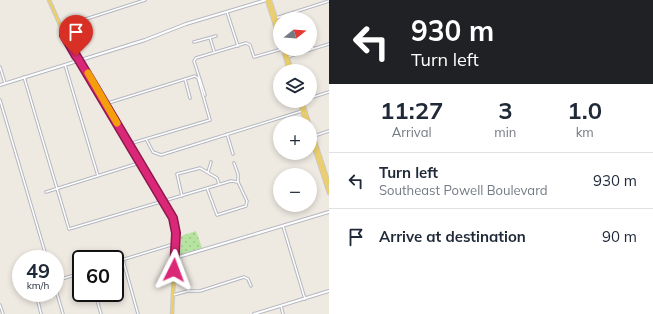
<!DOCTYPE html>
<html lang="en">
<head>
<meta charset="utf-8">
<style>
  :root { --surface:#fff; --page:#f2f2f3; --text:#1f2937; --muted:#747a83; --line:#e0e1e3 }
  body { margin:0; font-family:Mulish,sans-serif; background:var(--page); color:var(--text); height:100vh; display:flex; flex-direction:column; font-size:15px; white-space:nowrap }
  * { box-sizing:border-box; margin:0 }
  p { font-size:13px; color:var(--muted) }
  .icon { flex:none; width:22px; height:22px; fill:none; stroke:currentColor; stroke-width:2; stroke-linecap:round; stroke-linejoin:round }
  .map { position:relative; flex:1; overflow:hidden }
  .details { display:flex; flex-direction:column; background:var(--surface); width:324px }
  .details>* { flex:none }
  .top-card { background:#202124; color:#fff; overflow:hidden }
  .needle { width:26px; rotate:73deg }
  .controls { position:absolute; left:273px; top:12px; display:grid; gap:8px }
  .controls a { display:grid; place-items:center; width:44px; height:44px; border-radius:50%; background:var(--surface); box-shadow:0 2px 6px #0003; font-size:20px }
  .speed { position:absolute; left:12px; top:250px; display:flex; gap:8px; font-size:20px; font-weight:700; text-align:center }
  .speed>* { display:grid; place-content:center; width:52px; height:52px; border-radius:50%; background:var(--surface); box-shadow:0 2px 6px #0003; line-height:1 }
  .speed small { font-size:10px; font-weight:400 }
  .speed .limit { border:2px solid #111; border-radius:6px; background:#fff; color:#111 }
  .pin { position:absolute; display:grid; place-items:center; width:34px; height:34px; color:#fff; margin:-41px -17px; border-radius:50% 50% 50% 0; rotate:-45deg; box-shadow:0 0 4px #0007 }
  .pin .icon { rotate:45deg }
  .me { position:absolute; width:44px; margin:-22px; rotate:3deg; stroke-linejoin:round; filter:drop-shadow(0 0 3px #0008) }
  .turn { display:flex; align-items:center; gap:14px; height:84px; padding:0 16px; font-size:18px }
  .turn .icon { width:52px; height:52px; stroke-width:2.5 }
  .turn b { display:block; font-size:28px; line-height:34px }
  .eta { display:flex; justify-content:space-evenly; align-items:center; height:68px; text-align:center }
  .eta b { font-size:24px; font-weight:700; line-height:28px }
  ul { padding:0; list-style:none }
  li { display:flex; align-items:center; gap:12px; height:56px; padding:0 16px; border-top:1px solid var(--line) }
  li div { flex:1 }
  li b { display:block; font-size:15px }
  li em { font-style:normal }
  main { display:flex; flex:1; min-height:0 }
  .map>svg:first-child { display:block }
  .grass { fill:url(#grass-dots) }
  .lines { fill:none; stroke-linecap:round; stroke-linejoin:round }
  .minor-casing { stroke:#b4b7c0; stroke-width:3.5 }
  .tertiary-casing { stroke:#b4b7c0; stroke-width:4 }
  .secondary-casing { stroke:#b4b7c0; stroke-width:4 }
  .primary-casing { stroke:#c9c9c9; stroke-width:4.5 }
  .minor { stroke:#fff; stroke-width:1.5 }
  .tertiary { stroke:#fff; stroke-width:2 }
  .secondary { stroke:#fff; stroke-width:2 }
  .primary { stroke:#eecf67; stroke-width:2.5 }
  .route-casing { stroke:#8e194d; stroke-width:10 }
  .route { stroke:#db2777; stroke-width:7 }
  .slow { stroke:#f59e0b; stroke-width:7 }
</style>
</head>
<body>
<main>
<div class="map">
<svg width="329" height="314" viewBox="0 0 329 314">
  <defs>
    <pattern id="grass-dots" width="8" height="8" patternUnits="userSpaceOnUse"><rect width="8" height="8" fill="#b6e3a0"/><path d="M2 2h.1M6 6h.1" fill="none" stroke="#9dc38a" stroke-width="1.8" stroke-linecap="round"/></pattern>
  </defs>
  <rect width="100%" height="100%" fill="#eee9e1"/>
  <path class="grass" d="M196,231l6,17 -22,7 1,-19z"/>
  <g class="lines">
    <g class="minor-casing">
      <path id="minor" d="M227,12l11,34
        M276,18l53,-17
        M61,27l84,-27
        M310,35v-2
        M210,38l4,13
        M310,38l3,11
        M194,42l22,-6
        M287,57l42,-13
        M65,65l33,111
        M0,67l5,16
        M24,77l45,152 162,-48 7,1
        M185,79l5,19
        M205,95l-11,-34 2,-3 50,-15 4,2 4,12 28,-8
        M310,98l19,-6
        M0,100l47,159
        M105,104l90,-28 3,2 12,42 -81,24
        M227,134l6,20
        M314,136l15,-5
        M146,139l7,13 8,3 141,-44
        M208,172l3,-10
        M207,188l10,27 29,-9 1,-5 -9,-19v-8l-4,-11
        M46,192l93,-29
        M182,196l-5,-22 23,-6 17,10 2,6
        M283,226l22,73
        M123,260l15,54
        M115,262l59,-18
        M55,281l26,-8
        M55,287l8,27
        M95,293l6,21
        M173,295l15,-4h12l44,-14 4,2 3,7
        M37,297l4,17
        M0,305l3,9
        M281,306l2,8"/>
    </g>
    <g class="tertiary-casing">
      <path id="tertiary" d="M0,85l145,-45 41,-16 80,-24
        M175,258l154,-46"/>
    </g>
    <g class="secondary-casing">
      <path id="secondary" d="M254,314l75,-23"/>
    </g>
    <g class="primary-casing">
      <path id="primary" d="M49,0l17,38 107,180 3,15 -4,81
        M267,0l13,41
        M270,0l10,31
        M66,36l23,41
        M283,49l6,22
        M285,49l7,22
        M299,101l7,22
        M302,101l7,22
        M310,126l19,58
        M310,135l19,58"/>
    </g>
    <use href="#minor" class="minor"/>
    <use href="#tertiary" class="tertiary"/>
    <use href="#secondary" class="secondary"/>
    <use href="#primary" class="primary"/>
  </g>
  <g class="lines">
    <g class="route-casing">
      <path id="route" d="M76,56l-12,-21 109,183 3,15 -2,37"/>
    </g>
    <use href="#route" class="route"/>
    <path class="slow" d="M88,73l29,50"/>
  </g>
</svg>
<div class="controls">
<a><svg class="needle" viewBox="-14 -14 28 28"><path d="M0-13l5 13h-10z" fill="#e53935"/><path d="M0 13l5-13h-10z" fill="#747a83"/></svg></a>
<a><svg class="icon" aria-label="layers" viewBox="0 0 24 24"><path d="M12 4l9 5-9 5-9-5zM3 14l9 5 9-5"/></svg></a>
<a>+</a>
<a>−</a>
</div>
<div class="speed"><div>49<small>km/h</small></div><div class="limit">60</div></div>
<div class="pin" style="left:76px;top:56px;background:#d93025"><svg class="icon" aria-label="arrive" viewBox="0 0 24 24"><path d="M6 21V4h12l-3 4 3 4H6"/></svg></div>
<svg class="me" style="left:174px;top:270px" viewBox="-20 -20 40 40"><path d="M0-17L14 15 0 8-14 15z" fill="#db2777" stroke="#fff" stroke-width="4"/></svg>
</div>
<section class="details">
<div class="top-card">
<div class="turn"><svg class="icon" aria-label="left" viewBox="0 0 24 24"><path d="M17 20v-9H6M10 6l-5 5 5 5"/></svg><div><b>930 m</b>Turn left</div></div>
</div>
<div class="eta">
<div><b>11:27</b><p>Arrival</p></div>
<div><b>3</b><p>min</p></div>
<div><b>1.0</b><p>km</p></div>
</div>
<ul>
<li><svg class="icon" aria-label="left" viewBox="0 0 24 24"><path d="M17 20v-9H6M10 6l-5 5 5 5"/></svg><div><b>Turn left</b><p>Southeast Powell Boulevard</p></div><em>930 m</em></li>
<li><svg class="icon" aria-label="arrive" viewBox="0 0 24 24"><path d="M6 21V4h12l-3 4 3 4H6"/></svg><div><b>Arrive at destination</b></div><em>90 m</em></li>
</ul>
</section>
</main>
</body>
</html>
